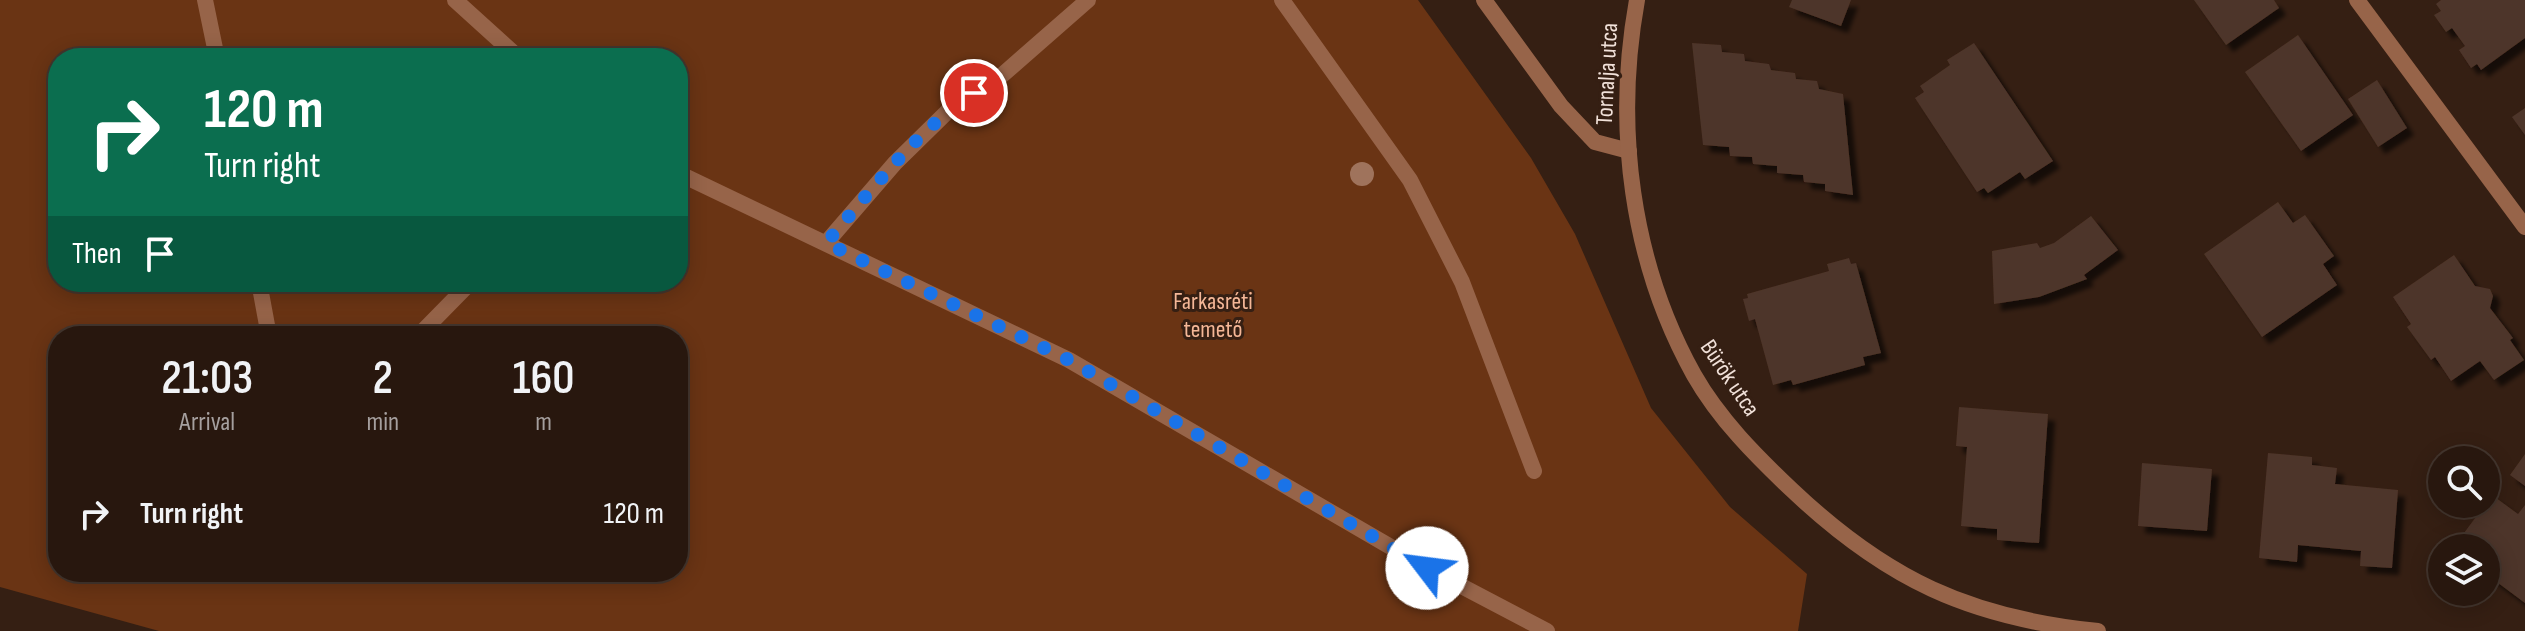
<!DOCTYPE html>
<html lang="en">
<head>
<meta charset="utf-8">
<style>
  :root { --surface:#28170e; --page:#34241c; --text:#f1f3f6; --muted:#a59f9e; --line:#44362e }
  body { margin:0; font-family:"Sofia Sans Condensed",sans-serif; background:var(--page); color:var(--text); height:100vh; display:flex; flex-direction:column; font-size:30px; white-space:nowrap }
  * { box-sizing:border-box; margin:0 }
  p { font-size:26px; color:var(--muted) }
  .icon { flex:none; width:44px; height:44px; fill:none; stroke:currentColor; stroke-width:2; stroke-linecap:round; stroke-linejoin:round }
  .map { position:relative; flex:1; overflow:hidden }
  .panel { position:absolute; left:48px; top:326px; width:640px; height:256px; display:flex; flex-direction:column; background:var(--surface); border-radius:32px; box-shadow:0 4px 20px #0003,0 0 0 2px var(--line) }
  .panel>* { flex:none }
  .top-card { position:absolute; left:48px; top:48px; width:640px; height:244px; border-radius:32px; box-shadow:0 4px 20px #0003,0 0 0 2px var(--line); background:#0b6e4f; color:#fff; overflow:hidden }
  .tools { position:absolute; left:2428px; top:446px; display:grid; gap:16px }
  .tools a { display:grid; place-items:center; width:72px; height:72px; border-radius:50%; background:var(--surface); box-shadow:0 4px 20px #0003,0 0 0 2px var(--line); font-size:40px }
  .pin { position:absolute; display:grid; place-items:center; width:68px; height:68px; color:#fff; margin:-34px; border:4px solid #fff; border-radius:50%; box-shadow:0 2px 8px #0007 }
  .me { position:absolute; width:88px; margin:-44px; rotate:300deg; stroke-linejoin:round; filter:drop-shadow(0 0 6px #0008) }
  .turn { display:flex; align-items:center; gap:28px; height:168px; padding:0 24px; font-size:36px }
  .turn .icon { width:104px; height:104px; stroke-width:2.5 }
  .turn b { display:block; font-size:56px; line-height:68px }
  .then { display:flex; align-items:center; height:76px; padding:0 24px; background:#0003; gap:16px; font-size:30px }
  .eta { display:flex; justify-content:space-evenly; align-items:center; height:136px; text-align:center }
  .eta b { font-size:48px; font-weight:600; line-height:56px }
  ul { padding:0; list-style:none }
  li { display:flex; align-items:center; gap:24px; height:104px; padding:0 24px }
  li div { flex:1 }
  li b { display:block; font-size:30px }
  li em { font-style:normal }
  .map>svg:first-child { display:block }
  .green { fill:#6a3414; fill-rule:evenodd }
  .building { fill:#4e3529; filter:url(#shadow) }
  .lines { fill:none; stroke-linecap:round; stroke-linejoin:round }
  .service { stroke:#976449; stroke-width:16 }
  .minor { stroke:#976449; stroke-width:16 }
  .tertiary { stroke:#976449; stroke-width:16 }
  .tree { fill:#9f735c }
  .route { stroke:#1a73e8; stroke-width:14; stroke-dasharray:0 25.2 }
  .labels { text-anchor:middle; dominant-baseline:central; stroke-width:6; stroke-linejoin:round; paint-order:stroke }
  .street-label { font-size:24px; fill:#f1e1d9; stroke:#351f13 }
  .park-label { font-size:24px; fill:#f5b797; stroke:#351f13 }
</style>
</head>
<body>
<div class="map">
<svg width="2525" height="631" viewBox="0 0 2525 631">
  <defs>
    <filter id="shadow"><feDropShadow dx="7" dy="7" stdDeviation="2" flood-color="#0009"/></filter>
  </defs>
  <rect width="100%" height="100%" fill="#351f13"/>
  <path class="green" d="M0,0h1418l113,158 44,76 76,174 79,99 77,67 -9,57h-1639l-159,-44zM58,58h620v224h-620zM58,336h620v236h-620z"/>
  <path class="building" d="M1792,0h59l-10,26 -52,-19z
    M2194,0h80l5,8 -53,37z
    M2441,0h84v38l-44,32 -4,-6 -6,4 -12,-18 6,-4 -13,-18 -6,4 -12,-17 7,-4 -5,-7z
    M2298,35l55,80 -52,36 -56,-79z
    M1692,43l29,2 1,7 22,2 1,7 24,3 2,6 24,3 1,6 21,2 2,8 24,5 10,101 -28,-4v-7l-21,-2 -1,-7 -26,-2v-7l-24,-2 -1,-7 -22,-1 -1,-9 -26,-2z
    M1974,43l79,118 -28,18 -5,-7 -32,21 -4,-5 -7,4 -62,-94 9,-6 -4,-6 30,-21 -3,-5z
    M2377,80l30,48 -29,19 -30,-48z
    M2525,108v27l-13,-18z
    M2278,202l15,21 12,-8 29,41 -11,8 14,21 -75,52 -58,-83z
    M2091,216l27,34 -34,25 3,4 -48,18 -45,7 -2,-53 45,-8 3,5 14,-5z
    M2454,255l21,31 15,3 3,7 -3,12 23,30 -3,2 14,20 -30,20 -14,-19 -29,20 -16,-24 -4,3 -24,-33 4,-3 -18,-27z
    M1849,258l2,6 5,-1 25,90 -18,4 2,8 -72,20 -2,-5 -18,5 -18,-66 -6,2 -6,-22 5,-1 -1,-4 82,-23 -2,-7z
    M1959,407l89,7 -9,129 -42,-3v-11l-36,-3 6,-79 -11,-1z
    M2268,453l44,4v8l25,3 -2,16 63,6 -6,78 -32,-2 1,-15 -63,-6 -1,17 -38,-4z
    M2525,454v32l-15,-11z
    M2142,463l70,6 -5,62 -69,-5z
    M2492,495l26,19 7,-9v98l-39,-29v-26h-33z"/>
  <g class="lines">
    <path class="service" d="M205,0l12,58
      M455,0l64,58
      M1282,0l128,180 52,102 72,189
      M678,173l391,187 358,208 120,63
      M826,243l69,-80 54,-53 51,-33 88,-77
      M259,282l10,54
      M418,336l53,-54"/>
    <path class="minor" d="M1484,0l77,106 34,36 34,9
      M2357,0l168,227"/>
    <path class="tertiary" d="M1637,0c-23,127 -6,262 57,375 25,44 62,81 98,115 94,89 177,128 306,141"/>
  </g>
  <circle class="tree" cx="1362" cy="174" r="12"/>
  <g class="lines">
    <path class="route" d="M974,93c-58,38 -102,97 -148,150l243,117 358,208"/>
  </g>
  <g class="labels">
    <g class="street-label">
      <text transform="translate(1607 74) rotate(-87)">Tornalja utca</text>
      <text transform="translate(1730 378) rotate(56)">Bürök utca</text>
    </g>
    <g class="park-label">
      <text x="1213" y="301">Farkasréti<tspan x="1213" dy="28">temető</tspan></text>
    </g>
  </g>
</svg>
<div class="tools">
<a><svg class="icon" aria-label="search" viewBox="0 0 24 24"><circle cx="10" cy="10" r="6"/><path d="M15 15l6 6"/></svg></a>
<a><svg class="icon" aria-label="layers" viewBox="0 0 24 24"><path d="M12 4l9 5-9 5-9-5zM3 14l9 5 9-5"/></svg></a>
</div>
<div class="pin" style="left:974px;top:93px;background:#d93025"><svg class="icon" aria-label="arrive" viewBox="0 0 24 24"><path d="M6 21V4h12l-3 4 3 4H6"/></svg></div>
<svg class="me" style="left:1427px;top:568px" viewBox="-20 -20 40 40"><circle r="19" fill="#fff"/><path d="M0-13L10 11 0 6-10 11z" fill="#1a73e8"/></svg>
<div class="top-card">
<div class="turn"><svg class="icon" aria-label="right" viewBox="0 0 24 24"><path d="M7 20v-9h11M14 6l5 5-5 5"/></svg><div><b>120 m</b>Turn right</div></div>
<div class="then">Then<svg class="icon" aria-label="arrive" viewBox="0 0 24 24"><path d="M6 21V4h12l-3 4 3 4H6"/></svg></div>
</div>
<section class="panel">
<div class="eta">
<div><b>21:03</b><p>Arrival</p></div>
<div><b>2</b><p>min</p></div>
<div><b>160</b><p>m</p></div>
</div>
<ul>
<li><svg class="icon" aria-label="right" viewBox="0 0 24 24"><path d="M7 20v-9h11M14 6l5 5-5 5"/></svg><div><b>Turn right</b></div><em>120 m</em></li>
</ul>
</section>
</div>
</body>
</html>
